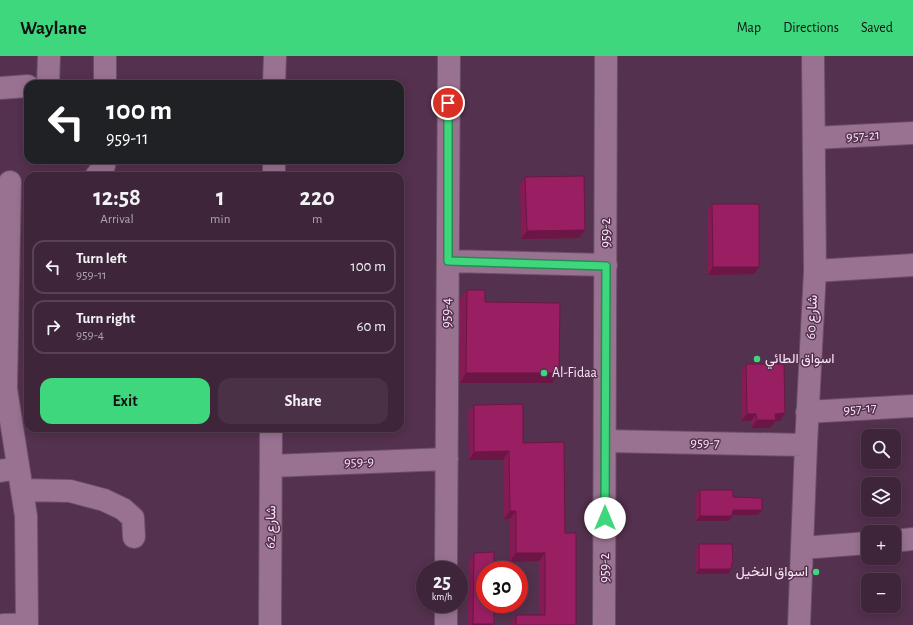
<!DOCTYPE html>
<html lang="en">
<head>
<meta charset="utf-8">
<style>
  :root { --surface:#3f253a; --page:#4a3145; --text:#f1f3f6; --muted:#ada5af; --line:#584254; --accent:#3ed77d }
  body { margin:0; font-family:"Alegreya Sans",Vazirmatn,sans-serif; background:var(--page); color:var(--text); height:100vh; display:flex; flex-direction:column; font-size:15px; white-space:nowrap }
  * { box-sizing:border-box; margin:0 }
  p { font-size:13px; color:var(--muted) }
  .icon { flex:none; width:22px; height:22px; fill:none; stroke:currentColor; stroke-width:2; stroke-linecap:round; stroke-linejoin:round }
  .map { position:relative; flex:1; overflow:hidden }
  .drawer { position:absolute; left:24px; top:116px; width:380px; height:260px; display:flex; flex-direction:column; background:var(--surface); border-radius:12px; box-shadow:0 2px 10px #0003,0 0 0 1px var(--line) }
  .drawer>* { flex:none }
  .hud { position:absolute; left:24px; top:24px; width:380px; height:84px; border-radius:12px; box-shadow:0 2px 10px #0003,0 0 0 1px var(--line); background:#202124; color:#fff; overflow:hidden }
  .buttons { position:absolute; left:861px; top:373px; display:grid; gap:8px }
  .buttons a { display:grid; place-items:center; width:40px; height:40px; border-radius:8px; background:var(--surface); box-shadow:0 2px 10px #0003,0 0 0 1px var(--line); font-size:20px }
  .speed { position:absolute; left:416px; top:505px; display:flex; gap:8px; font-size:20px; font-weight:700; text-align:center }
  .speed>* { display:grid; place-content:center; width:52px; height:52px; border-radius:50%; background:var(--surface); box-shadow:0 2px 10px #0003,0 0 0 1px var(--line); line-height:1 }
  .speed small { font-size:10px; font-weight:400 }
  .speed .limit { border:6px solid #d22; background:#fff; color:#111 }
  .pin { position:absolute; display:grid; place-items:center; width:34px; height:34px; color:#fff; margin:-17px; border:2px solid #fff; border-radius:50%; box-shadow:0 1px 4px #0007 }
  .me { position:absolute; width:44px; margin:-22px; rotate:0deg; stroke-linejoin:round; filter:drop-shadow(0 0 3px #0008) }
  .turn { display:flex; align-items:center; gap:14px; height:84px; padding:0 16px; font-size:18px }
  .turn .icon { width:52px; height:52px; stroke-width:2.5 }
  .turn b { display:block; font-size:28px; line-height:34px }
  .eta { display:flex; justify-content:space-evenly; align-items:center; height:68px; text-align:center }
  .eta b { font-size:24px; font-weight:700; line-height:28px }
  .cta { display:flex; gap:8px; margin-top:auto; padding:8px 16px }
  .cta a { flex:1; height:46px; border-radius:12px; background:var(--accent); color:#111; font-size:16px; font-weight:700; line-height:46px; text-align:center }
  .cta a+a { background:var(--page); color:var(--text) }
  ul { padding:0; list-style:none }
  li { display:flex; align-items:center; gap:12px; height:54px; margin:0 8px 6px; padding:0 8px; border:2px solid var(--line); border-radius:12px }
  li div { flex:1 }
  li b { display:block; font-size:15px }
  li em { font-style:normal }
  header { display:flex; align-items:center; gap:24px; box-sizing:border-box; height:56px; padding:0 20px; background:var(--accent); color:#111 }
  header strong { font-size:19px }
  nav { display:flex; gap:22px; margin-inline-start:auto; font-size:14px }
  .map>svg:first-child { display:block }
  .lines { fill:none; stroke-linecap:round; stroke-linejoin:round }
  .minor-casing { stroke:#6b4e67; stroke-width:24 }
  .minor { stroke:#997292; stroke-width:22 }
  .wall { fill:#841b54 }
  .shaded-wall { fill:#6b1645 }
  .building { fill:#991f62; stroke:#6b1645 }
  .route-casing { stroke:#288c51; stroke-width:10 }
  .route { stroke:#3ed77d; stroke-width:7 }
  .poi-dot { fill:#3ed77d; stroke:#54314e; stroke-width:1.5 }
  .labels { text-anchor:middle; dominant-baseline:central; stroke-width:3; stroke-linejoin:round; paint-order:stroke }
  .street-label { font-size:14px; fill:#fde7f8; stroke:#54314e }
  .poi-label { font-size:14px; fill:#fde7f8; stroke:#54314e; text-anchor:start }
</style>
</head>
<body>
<header>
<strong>Waylane</strong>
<nav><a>Map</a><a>Directions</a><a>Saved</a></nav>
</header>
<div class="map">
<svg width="913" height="569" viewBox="0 0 913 569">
  <rect width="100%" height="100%" fill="#54314e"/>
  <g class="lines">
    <g class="minor-casing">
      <path id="minor" d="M48,28l1,-28
        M105,28v-28
        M274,28l1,-28
        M0,32l28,-2
        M814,82l99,-5
        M96,120l8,-10 1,-6
        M274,120v-16
        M10,126l-4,207 20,127 1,109
        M448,205l158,4
        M815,215l98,-6
        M807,356l106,-6
        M605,385l201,4
        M271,410l176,-7
        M0,415l18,-3
        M22,434l48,1 34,9 19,9 10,9 1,19
        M894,485l19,-2
        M802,492l66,-5
        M446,514l3,-514
        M3,569l24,-1
        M270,569l1,-197
        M446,569v-21
        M604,569l2,-569
        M799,569l7,-180 9,-174 -2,-215"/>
    </g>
    <use href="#minor" class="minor"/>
  </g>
  <path class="wall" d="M525,121l60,53 -6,8 -58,1 -1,-55z
    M712,148l42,70 -46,1 -1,-63z
    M467,234l18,12 74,71 -7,10h-92v-84z
    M746,308l34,57h-5l-5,7h-19v-7h-10v-49z
    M474,349l49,38 42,90 11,92h-66v-1l6,-9h23v-54l-29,1v-43h-6l-1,-59h-34l-1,-47z
    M700,434l33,7 29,13 -4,5h-25l-4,6h-33v-26z
    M699,488l34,19 -5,11h-33l1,-25z
    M474,497l19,72h-25l1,-65z"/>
  <path class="shaded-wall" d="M585,174l-6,8 -58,1 6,-8z
    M713,211h46l-5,7 -46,1z
    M466,317h93l-7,10h-92z
    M785,357l-5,8h-5l-5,7h-19l6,-8 18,-6z
    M747,358h9l-5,7h-10z
    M509,395l-6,9h-34l5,-8z
    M733,454h29l-4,5h-29z
    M510,455h6l-6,8h-6z
    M700,460h32l-3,5h-33z
    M516,497h29l-6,8 -29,1z
    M699,513h32l-3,5h-33z
    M473,568h21l-1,1h-21z"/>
  <path class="building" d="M584,120l1,54 -58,1 -2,-54z
    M712,148h47v63h-46z
    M467,234h18v12l75,1 -1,70h-93z
    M746,308h38l1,49 -10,1 1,6h-19l-1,-6h-9z
    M523,348v39l41,-1 1,91h11v92h-60v-10h29v-62h-29v-42h-6l-1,-60 -35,1v-47z
    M700,434h33v7l29,1v12h-29l-1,6h-32z
    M699,488h33l1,19h-1l-1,6h-32z
    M494,496v18h-9v34h9v20h-21l1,-71z"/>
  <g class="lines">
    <g class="route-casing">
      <path id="route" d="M448,47v158l158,5 -1,252"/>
    </g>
    <use href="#route" class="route"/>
  </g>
  <g class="poi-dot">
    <circle cx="757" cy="303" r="4"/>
    <circle cx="544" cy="317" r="4"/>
    <circle cx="816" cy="516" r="4"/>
  </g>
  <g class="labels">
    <g class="street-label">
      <text transform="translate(863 80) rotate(-3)">957-21</text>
      <text transform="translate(606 177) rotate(-90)">959-2</text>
      <text transform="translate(447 257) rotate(-90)">959-4</text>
      <text transform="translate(812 261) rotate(-87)">شارع 60</text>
      <text transform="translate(860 353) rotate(-4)">957-17</text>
      <text transform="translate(705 387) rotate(1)">959-7</text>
      <text transform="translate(359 406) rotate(-2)">959-9</text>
      <text transform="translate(271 471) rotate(-89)">شارع 62</text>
      <text transform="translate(605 512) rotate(-90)">959-2</text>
    </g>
    <g class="poi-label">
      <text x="765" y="303">اسواق الطائي</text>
      <text x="552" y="317">Al-Fidaa</text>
      <text x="808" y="516" text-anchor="end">اسواق النخيل</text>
    </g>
  </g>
</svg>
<div class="buttons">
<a><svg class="icon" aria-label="search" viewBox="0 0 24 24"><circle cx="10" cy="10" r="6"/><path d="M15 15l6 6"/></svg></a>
<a><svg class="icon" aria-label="layers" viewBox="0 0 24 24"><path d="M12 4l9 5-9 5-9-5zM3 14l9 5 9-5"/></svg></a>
<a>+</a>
<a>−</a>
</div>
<div class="speed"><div>25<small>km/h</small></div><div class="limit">30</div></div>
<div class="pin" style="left:448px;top:47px;background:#d93025"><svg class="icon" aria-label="arrive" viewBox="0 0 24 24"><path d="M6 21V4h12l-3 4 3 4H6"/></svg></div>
<svg class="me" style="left:605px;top:462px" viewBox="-20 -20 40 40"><circle r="19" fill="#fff"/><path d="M0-13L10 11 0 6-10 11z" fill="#3ed77d"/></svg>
<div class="hud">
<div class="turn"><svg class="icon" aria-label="left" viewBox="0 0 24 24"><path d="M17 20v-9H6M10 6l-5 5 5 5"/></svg><div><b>100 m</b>959-11</div></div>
</div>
<section class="drawer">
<div class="eta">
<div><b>12:58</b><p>Arrival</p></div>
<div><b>1</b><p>min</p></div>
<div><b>220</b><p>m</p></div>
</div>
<ul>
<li><svg class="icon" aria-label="left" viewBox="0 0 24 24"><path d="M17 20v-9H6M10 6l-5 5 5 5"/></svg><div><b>Turn left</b><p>959-11</p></div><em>100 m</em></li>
<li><svg class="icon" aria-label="right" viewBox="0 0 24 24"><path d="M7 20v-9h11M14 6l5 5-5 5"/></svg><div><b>Turn right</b><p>959-4</p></div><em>60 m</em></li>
</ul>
<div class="cta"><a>Exit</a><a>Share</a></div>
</section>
</div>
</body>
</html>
